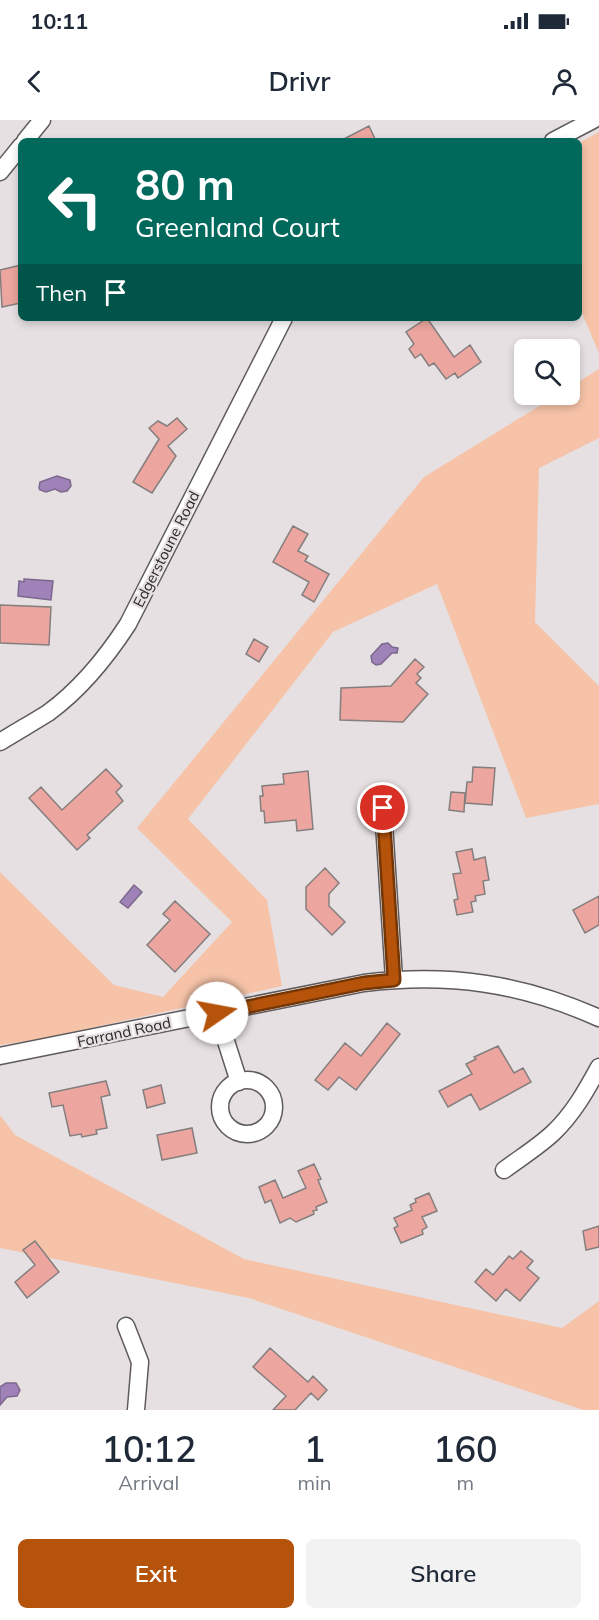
<!DOCTYPE html>
<html lang="en">
<head>
<meta charset="utf-8">
<style>
  :root { --surface:#fff; --page:#f2f2f3; --text:#1f2937; --muted:#747a83; --accent:#b45309 }
  body { margin:0; font-family:Mulish,sans-serif; background:var(--page); color:var(--text); height:100vh; display:flex; flex-direction:column; font-size:22px; white-space:nowrap }
  * { box-sizing:border-box; margin:0 }
  p { font-size:20px; color:var(--muted) }
  .icon { flex:none; width:33px; height:33px; fill:none; stroke:currentColor; stroke-width:2; stroke-linecap:round; stroke-linejoin:round }
  .map { position:relative; height:1290px; overflow:hidden }
  .side { display:flex; flex-direction:column; background:var(--surface); flex:1 }
  .side>* { flex:none }
  .hud { position:absolute; left:18px; top:18px; width:564px; height:183px; border-radius:9px; box-shadow:0 3px 9px #0003; background:#00695c; color:#fff; overflow:hidden }
  .buttons { position:absolute; left:514px; top:219px; display:grid; gap:12px }
  .buttons a { display:grid; place-items:center; width:66px; height:66px; border-radius:9px; background:var(--surface); box-shadow:0 3px 9px #0003; font-size:30px }
  .pin { position:absolute; display:grid; place-items:center; width:51px; height:51px; color:#fff; margin:-26px; border:3px solid #fff; border-radius:50%; box-shadow:0 2px 6px #0007 }
  .me { position:absolute; width:66px; margin:-33px; rotate:78deg; stroke-linejoin:round; filter:drop-shadow(0 0 4px #0008) }
  .turn { display:flex; align-items:center; gap:21px; height:126px; padding:0 18px; font-size:27px }
  .turn .icon { width:78px; height:78px; stroke-width:2.5 }
  .turn b { display:block; font-size:42px; line-height:51px }
  .then { display:flex; align-items:center; height:57px; padding:0 18px; background:#0003; gap:12px; font-size:22px }
  .eta { display:flex; justify-content:space-evenly; align-items:center; height:102px; text-align:center }
  .eta b { font-size:36px; font-weight:600; line-height:42px }
  .primary-button { display:flex; gap:12px; margin-top:auto; padding:12px 18px }
  .primary-button a { flex:1; height:69px; border-radius:9px; background:var(--accent); color:#fff; font-size:24px; font-weight:600; line-height:69px; text-align:center }
  .primary-button a+a { background:var(--page); color:var(--text) }
  .status { display:flex; justify-content:space-between; align-items:center; height:42px; padding:0 30px; background:var(--surface); direction:ltr }
  .status svg { height:16px; fill:currentColor }
  header { display:flex; justify-content:space-between; align-items:center; height:78px; padding:0 18px; background:var(--surface); font-size:27px; font-weight:600 }
  .map>svg:first-child { display:block }
  .green { fill:#f6c3a8 }
  .water { fill:#9f82b8; stroke:#7c678d; stroke-width:1.5 }
  .building { fill:#eca59f; stroke:#847e7e; stroke-width:1.5 }
  .lines { fill:none; stroke-linecap:round; stroke-linejoin:round }
  .minor-casing { stroke:#5f5b5c; stroke-width:19 }
  .minor { stroke:#fff; stroke-width:16 }
  .route-casing { stroke:#753606; stroke-width:15 }
  .route { stroke:#b45309; stroke-width:10 }
  .labels { text-anchor:middle; dominant-baseline:central; stroke-width:4.5; stroke-linejoin:round; paint-order:stroke }
  .street-label { font-size:15px; fill:#2b2929; stroke:#e6e0e2 }
</style>
</head>
<body>
<div class="status"><b>10:11</b><svg viewBox="0 0 49 12"><path d="M0 12V9h3v3zM5 12V6h3v6zM10 12V3h3v9zM15 12V0h3v12zM26 1h20v11H26zM47 4h2v5h-2z"/></svg></div>
<header><svg class="icon" aria-label="back" viewBox="0 0 24 24"><path d="M15 5l-7 7 7 7"/></svg>Drivr<svg class="icon" aria-label="person" viewBox="0 0 24 24"><circle cx="12" cy="8" r="4"/><path d="M4 21q1-7 8-7t8 7"/></svg></header>
<div class="map">
<svg width="599" height="1290" viewBox="0 0 599 1290">
  <rect width="100%" height="100%" fill="#e6e0e2"/>
  <path class="green" d="M599,12v221l-20,-47v-163z
    M599,249v69l-60,30 -4,154 64,64v118l-73,14 -89,-234 -104,48 -145,187 79,81 15,86 -242,53 -40,6v-173l114,113 49,12 69,-75 -95,-94 287,-351 133,-82 13,-1v-7z
    M0,995l15,20 229,124 318,69 37,-27v109h-16l-334,-112 -249,-50z"/>
  <path class="water" d="M57,356l13,4 1,6 -4,5 -6,1 -6,-3 -9,3 -6,-2 -1,-2 1,-6z
    M24,459l29,2 -2,19 -33,-4 1,-15 5,1z
    M388,523l4,4 6,1 -1,5h-5l-11,11 -5,1 -4,-3 -1,-6 11,-12z
    M134,765l8,7 -14,16 -8,-6z
    M6,1263h10l4,7 -3,6 -10,1 -7,8v-18z"/>
  <path class="building" d="M369,6l7,15h-36z
    M21,145v38l-19,4 -2,-37z
    M427,198l27,39 16,-12 11,17 -23,16 -3,-5 -9,6 -12,-16 -5,3 -8,-12 -6,4 -6,-9 5,-5 -8,-12z
    M177,298l10,11 -19,17 8,10 -24,37 -19,-11 26,-43 -10,-11 9,-7 9,5z
    M293,406l15,8 -10,17 10,5 -3,5 24,13 -15,28 -12,-7 7,-13 -36,-20z
    M0,485l51,2 -2,38 -49,-2z
    M254,519l14,8 -9,15 -13,-8z
    M415,539l9,8 -7,7 4,4 -5,5 12,11 -25,28 -63,-2 1,-32 50,-2z
    M473,647l22,1 -3,37 -27,-2 2,-21h5z
    M106,649l16,17 -6,6 7,9 -36,34 3,3 -13,12 -48,-52 12,-11 21,23z
    M308,651l5,58 -16,2 -1,-11 -31,3 -1,-12h-3l-1,-15h3l-1,-10 22,-2 -1,-10z
    M451,672l14,1 -1,19 -15,-2z
    M472,729l2,11 11,-3 4,23 -6,1 2,13 -10,2 1,5 -5,1 2,10 -16,3 -3,-15 4,-1 -5,-25 8,-1 -5,-21z
    M325,748l14,15 -10,11v12l16,16 -13,13 -26,-26v-22z
    M599,776v29l-14,8 -12,-23z
    M175,781l35,33 -35,38 -28,-27 23,-25 -7,-6z
    M387,903l13,11 -44,56 -17,-13 -11,13 -13,-10 30,-37 16,13z
    M498,926l16,27 9,-5 8,14 -51,28 -9,-16 -23,13 -9,-16 33,-17 -6,-10 10,-5 -2,-2z
    M106,961l4,14 -9,2 6,31 -11,2 1,4 -15,3 -1,-3 -11,2 -7,-31 -11,2 -3,-14z
    M161,965l4,18 -18,5 -4,-18z
    M192,1008l5,25 -35,7 -5,-25z
    M314,1044l7,15 -3,1 9,22 -11,5 1,3 -4,1 1,3 -18,8 -6,-4 -10,5 -9,-23 -6,3 -6,-16 16,-7 8,18 23,-10 -8,-17z
    M429,1073l8,18 -15,6 5,10 -5,3 1,4 -22,9 -7,-15 4,-2 -4,-8 18,-8 -2,-5 6,-3 -1,-3z
    M599,1106v21l-13,3 -3,-19z
    M35,1121l24,31 -32,26 -12,-16 20,-17 -12,-15z
    M521,1131l12,10 -6,7 12,10 -19,23 -14,-12 -10,12 -21,-19 11,-13 7,6 16,-19 4,3z
    M270,1228l38,34 5,-6 14,14 -9,10 -7,-7 -16,17h-22l13,-14 -33,-29z"/>
  <g class="lines">
    <g class="minor-casing">
      <path id="minor" d="M25,21l17,-21
        M553,21l40,-21
        M0,52l21,-26
        M0,622c16,-10 32,-19 48,-29 33,-24 58,-55 80,-89l156,-306
        M383,688l11,171
        M217,893l22,69
        M0,936l364,-73c85,-10 157,0 235,35
        M220 987a27 27 0 1 1 54 0a27 27 0 1 1-54 0Z
        M504,1050c16,-12 34,-23 49,-37 20,-19 33,-42 46,-66
        M126,1206l14,36 -4,48"/>
    </g>
    <use href="#minor" class="minor"/>
  </g>
  <g class="lines">
    <g class="route-casing">
      <path id="route" d="M217,893l147,-30 30,-3 -11,-172"/>
    </g>
    <use href="#route" class="route"/>
  </g>
  <g class="labels">
    <g class="street-label">
      <text transform="translate(166 429) rotate(-63)">Edgerstoune Road</text>
      <text transform="translate(124 912) rotate(-12)">Farrand Road</text>
    </g>
  </g>
</svg>
<div class="buttons">
<a><svg class="icon" aria-label="search" viewBox="0 0 24 24"><circle cx="10" cy="10" r="6"/><path d="M15 15l6 6"/></svg></a>
</div>
<div class="pin" style="left:383px;top:688px;background:#d93025"><svg class="icon" aria-label="arrive" viewBox="0 0 24 24"><path d="M6 21V4h12l-3 4 3 4H6"/></svg></div>
<svg class="me" style="left:217px;top:893px" viewBox="-20 -20 40 40"><circle r="19" fill="#fff"/><path d="M0-13L10 11 0 6-10 11z" fill="#b45309"/></svg>
<div class="hud">
<div class="turn"><svg class="icon" aria-label="left" viewBox="0 0 24 24"><path d="M17 20v-9H6M10 6l-5 5 5 5"/></svg><div><b>80 m</b>Greenland Court</div></div>
<div class="then">Then<svg class="icon" aria-label="arrive" viewBox="0 0 24 24"><path d="M6 21V4h12l-3 4 3 4H6"/></svg></div>
</div>
</div>
<section class="side">
<div class="eta">
<div><b>10:12</b><p>Arrival</p></div>
<div><b>1</b><p>min</p></div>
<div><b>160</b><p>m</p></div>
</div>
<div class="primary-button"><a>Exit</a><a>Share</a></div>
</section>
</body>
</html>
